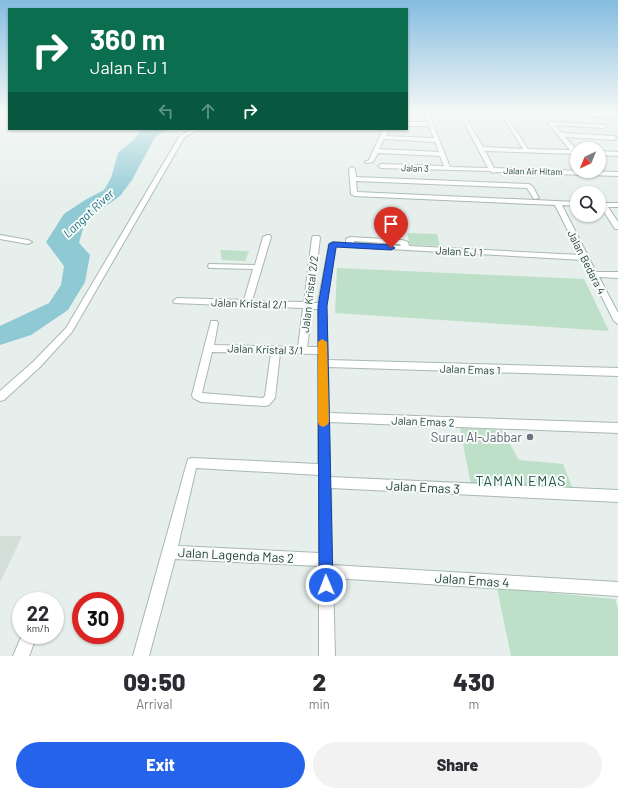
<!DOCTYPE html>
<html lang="en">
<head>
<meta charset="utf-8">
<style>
  :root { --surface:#fff; --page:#f2f2f3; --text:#2b2b33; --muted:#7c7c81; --accent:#2563eb }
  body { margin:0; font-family:Barlow,sans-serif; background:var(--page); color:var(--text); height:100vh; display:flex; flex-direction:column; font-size:15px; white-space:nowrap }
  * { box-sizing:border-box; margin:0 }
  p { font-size:13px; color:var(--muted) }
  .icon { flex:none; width:22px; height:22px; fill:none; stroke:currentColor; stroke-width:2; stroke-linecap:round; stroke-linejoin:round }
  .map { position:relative; height:656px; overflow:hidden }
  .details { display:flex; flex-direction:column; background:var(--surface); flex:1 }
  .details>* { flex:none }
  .guide { position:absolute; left:8px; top:8px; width:400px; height:122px; border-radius:0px; box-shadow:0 1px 3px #0004; background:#0b6e4f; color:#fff; overflow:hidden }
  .needle { width:26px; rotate:223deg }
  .tools { position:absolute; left:570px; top:142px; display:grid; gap:8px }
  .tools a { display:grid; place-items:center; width:36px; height:36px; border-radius:50%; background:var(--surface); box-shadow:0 1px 3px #0004; font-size:20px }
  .speed { position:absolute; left:12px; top:592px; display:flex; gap:8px; font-size:20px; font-weight:700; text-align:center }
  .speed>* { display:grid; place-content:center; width:52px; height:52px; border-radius:50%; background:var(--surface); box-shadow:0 1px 3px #0004; line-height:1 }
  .speed small { font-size:10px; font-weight:400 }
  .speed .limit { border:6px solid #d22; background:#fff; color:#111 }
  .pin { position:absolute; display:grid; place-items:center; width:34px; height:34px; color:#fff; margin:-41px -17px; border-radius:50% 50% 50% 0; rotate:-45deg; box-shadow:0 0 4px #0007 }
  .pin .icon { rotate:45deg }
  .me { position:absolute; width:44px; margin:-22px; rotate:359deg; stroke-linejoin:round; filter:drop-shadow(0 0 3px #0008) }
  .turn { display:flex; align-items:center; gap:14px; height:84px; padding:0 16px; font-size:18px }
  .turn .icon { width:52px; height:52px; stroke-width:2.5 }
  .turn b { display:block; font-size:28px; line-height:34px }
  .lanes { display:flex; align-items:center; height:38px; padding:0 16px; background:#0003; justify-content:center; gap:20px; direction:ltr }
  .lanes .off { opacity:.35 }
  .eta { display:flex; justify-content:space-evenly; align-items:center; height:68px; text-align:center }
  .eta b { font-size:24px; font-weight:800; line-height:28px }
  .cta { display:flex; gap:8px; margin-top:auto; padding:8px 16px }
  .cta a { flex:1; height:46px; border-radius:24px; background:var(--accent); color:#fff; font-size:16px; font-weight:800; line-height:46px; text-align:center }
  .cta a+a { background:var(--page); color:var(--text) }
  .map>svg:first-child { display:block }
  .built { fill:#d4dfda }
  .green { fill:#bfe0c8 }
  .water { fill:#8ec9d4 }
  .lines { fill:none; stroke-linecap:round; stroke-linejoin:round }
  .minor-casing { stroke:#a8b8b2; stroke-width:2 }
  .minor { fill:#fff; fill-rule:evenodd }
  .route { fill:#2563eb; stroke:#184099 }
  .slow { fill:#f59e0b }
  .worship-dot { fill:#6b7280; stroke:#f7fbf9; stroke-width:1.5 }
  .labels { text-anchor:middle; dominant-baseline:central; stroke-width:4; stroke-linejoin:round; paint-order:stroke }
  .far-street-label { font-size:9px; fill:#24423a; stroke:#f7fbf9 }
  .street-label { font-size:11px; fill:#24423a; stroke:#f7fbf9 }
  .water-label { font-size:12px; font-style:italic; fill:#1c6f80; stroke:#f7fbf9 }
  .near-worship-label { font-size:13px; fill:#5b616d; stroke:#f7fbf9; text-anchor:end }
  .near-street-label { font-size:13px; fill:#24423a; stroke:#f7fbf9 }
  .near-neighbourhood-label { font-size:14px; letter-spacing:1px; fill:#1f5548; stroke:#f7fbf9 }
</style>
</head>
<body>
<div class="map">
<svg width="618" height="656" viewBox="0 0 618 656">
  <rect width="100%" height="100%" fill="#e6efeb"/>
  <path class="built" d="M0,536h22l-22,47z"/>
  <path class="green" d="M407,233l30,1 3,12 -30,-1z
    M220,250l29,1 -4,10 -23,-1z
    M337,268l247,11 25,52 -274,-18z
    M460,428l42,2 17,30 44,4 10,25 -102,-4z
    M497,588l118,11 3,9v48h-107z"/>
  <path class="water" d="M142,129h26l-13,8 -23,43 -12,16 -35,25 -6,22 11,12 -5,27 -17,28 -37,25 -31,10v-19l49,-23 12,-18 3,-19 -18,-24 18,-28 21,-14 19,-10 7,-12 7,-25 15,-13z"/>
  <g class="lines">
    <g class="minor-casing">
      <path id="minor" d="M424,111h4l22,56 38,1 -30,-57h4l21,36 40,2 -24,-38h4l25,38 42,1 -23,-28v-2l5,2 54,3v2l-2,1 -49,-3 7,8 52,3 3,2 -3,2 -49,-3 12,13v4l-92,-3 9,17 124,4v4l-122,-4 -3,1 -3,-2 -109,-3 -3,-2 3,-2 63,2 -4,-10 -62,-3 -5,9 -7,1 -1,-1 4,-2 14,-31h6l-3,7 48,2 -5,-12h-22v-4h21zM384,139l51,3 4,10 -60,-3z
        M543,112l75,2v4l-77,-4v-1z
        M191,129h7l-14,9 -112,194 -32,35 -36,33 -4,1v-10l34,-30 32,-33 113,-191z
        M599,151l19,1v4l-19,-1z
        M352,167l3,2 1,8 173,7 4,3 6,11 -5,1 -7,-11 -171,-7 1,11 220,10v4l-15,-1 34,67h22v6l-19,-1 19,36v11l-4,-3 -31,-61 -247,-14 -10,60 2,54 290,8v8l-290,-9 1,46 289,10v10l-289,-11 1,55 288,13v12l-287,-14 1,77 286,17v14l-285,-18 2,78h-16v-90l-144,-7 -26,97h-16l55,-197 4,-1 126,6v-110l-38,-1 -5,45 -6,7 -4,1 -64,-4 -8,-4 -1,-3 19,-74h6l1,2 -4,22 84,2 5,-39 -129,-5 -1,-2 4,-3 67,2 9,-31 -41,-1h-3l-1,-2 1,-2 46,1 8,-28 4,-2h3l1,2 -19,64 52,1 8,-64 1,-2h6l1,2 -8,65h6l11,-59 4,-2 13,1v-4l4,-2 52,3 6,2 1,4 171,9 -25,-50 -201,-9 -3,-2 -2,-25zM354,241l46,3 1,2 -47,-3zM312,309h6v38h-11zM212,352l59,1 -6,43 -2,2 -61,-5zM196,468l123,7v78l-141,-7z
        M599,203h19v4h-10l10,15v7h-3l-14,-22h-2z
        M0,235l28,5 4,2 -4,2 -28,-5z
        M22,635h15l-8,21h-16z"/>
    </g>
    <use href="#minor" class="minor"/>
  </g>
  <linearGradient id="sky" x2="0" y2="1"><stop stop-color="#84bce0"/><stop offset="0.55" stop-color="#f4f8f6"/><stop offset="1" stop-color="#f4f8f6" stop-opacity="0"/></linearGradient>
  <rect width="618" height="203" fill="url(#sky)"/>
  <path class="route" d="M333,242l58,3 4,3 -4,2 -55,-3 -9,59 6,279 -2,5 -5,2 -5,-2 -2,-5 -1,-279 11,-62z"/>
  <path class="slow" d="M322,339l5,3 2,80 -2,3 -4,2 -4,-2 -1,-3v-80z"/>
  <circle class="worship-dot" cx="530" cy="437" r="4"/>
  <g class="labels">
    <g class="far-street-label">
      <text transform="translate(415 168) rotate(2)">Jalan 3</text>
      <text transform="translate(533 171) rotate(1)">Jalan Air Hitam</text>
    </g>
    <g class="street-label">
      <text transform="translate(459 251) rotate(3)">Jalan EJ 1</text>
      <text transform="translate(587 262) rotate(63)">Jalan Bedara 4</text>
      <text transform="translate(309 294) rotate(-83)">Jalan Kristal 2/2</text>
      <text transform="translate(249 303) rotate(2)">Jalan Kristal 2/1</text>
      <text transform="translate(265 349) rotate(2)">Jalan Kristal 3/1</text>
      <text transform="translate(470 369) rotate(2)">Jalan Emas 1</text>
      <text transform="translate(423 421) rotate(2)">Jalan Emas 2</text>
    </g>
    <g class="water-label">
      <text transform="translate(88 213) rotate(-43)">Langat River</text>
    </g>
    <g class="near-worship-label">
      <text x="522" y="437">Surau Al-Jabbar</text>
    </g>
    <g class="near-street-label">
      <text transform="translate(423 487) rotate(3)">Jalan Emas 3</text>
      <text transform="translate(236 555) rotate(3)">Jalan Lagenda Mas 2</text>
      <text transform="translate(472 580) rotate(4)">Jalan Emas 4</text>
    </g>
    <g class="near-neighbourhood-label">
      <text x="521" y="480">TAMAN EMAS</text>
    </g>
  </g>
</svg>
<div class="tools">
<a><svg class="needle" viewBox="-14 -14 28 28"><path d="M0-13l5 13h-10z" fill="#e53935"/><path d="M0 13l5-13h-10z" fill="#7c7c81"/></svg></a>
<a><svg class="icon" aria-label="search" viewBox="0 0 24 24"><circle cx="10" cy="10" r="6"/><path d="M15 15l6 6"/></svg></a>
</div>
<div class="speed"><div>22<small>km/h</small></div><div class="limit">30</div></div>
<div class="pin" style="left:391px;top:248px;background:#d93025"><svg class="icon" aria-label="arrive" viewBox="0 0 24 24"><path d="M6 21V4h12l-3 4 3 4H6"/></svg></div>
<svg class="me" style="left:326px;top:585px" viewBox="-20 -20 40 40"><circle r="17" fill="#2563eb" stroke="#fff" stroke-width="3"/><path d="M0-11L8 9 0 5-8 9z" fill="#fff"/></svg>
<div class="guide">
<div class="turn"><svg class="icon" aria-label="right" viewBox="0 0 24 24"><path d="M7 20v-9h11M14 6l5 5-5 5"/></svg><div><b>360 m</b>Jalan EJ 1</div></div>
<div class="lanes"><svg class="icon off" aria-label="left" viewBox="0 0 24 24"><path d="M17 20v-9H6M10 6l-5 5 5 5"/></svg><svg class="icon off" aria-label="ahead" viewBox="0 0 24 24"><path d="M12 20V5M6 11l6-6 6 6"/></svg><svg class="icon" aria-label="right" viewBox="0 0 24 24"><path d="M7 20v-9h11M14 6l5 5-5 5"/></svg></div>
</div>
</div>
<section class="details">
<div class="eta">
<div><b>09:50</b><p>Arrival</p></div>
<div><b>2</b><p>min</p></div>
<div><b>430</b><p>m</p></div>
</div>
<div class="cta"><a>Exit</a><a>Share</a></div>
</section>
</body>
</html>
